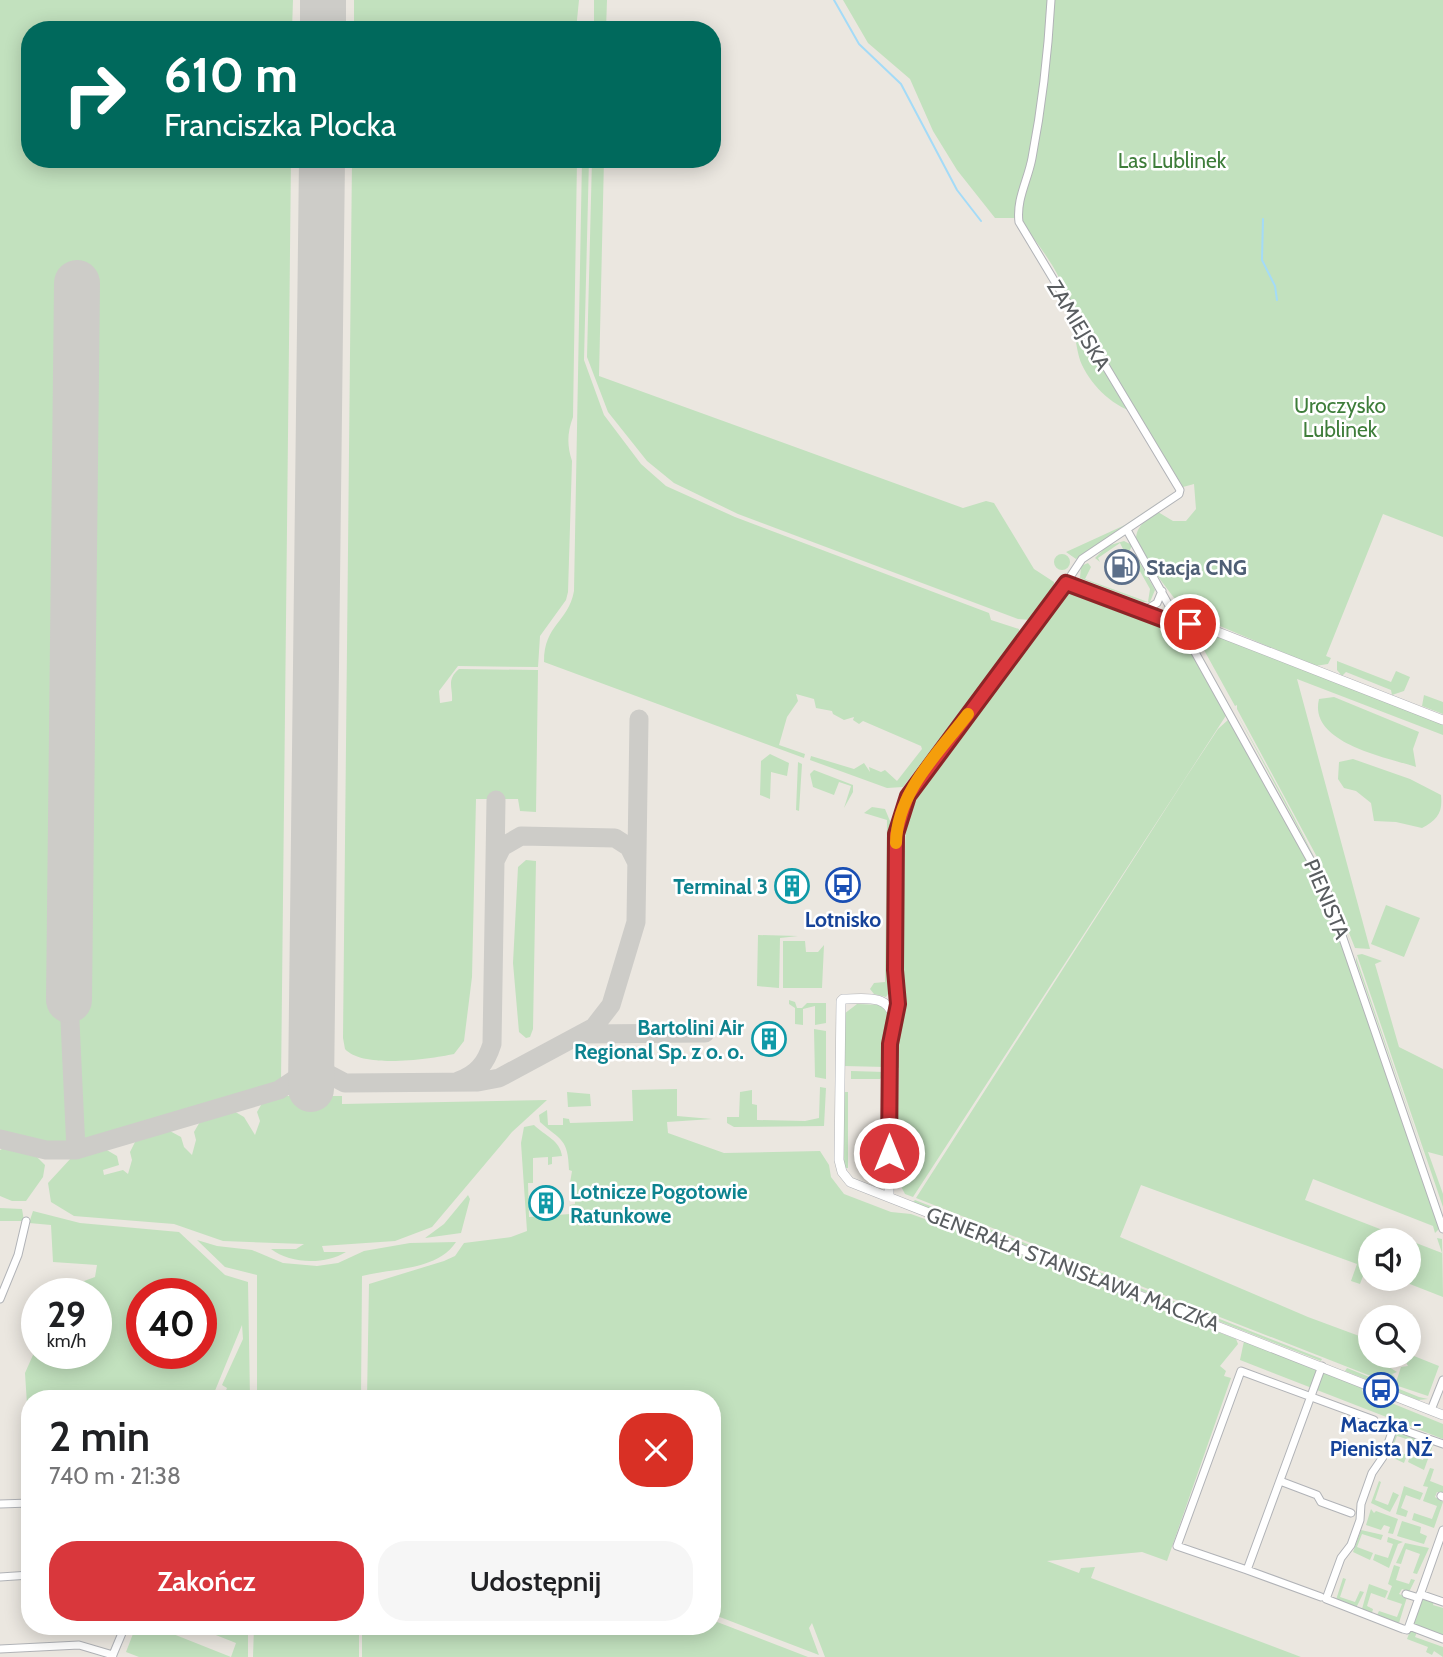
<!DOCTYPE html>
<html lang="pl">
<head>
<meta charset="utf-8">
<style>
  :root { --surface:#fff; --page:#f6f6f6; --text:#202124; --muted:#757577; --accent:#d9373c }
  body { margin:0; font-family:Cabin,sans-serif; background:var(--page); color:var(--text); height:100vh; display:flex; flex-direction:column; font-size:26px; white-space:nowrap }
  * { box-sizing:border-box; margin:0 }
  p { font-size:23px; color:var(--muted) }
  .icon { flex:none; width:38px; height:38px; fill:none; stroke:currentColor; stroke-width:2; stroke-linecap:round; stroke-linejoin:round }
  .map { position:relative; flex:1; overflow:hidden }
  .sheet { position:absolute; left:21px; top:1390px; width:700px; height:245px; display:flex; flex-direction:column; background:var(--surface); border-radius:28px; box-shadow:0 4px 18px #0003 }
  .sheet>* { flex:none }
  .hud { position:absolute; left:21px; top:21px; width:700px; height:147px; border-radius:28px; box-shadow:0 4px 18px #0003; background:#00695c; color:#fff; overflow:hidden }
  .controls { position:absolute; left:1358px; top:1228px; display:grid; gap:14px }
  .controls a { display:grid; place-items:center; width:63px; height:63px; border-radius:50%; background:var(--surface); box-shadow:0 4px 18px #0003; font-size:35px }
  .speed { position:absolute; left:21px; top:1278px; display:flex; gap:14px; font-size:35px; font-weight:700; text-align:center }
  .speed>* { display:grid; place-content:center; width:91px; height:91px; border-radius:50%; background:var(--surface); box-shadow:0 4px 18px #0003; line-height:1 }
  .speed small { font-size:18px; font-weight:400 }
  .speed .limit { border:10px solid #d22; background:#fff; color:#111 }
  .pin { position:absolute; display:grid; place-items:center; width:60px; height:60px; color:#fff; margin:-30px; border:4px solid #fff; border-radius:50%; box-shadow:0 2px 7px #0007 }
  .me { position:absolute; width:77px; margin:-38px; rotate:0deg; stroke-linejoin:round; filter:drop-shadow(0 0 5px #0008) }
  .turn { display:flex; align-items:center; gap:24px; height:147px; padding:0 28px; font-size:32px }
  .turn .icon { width:91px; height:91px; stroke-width:2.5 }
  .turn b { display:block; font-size:49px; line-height:60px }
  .round { display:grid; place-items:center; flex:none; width:74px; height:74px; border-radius:28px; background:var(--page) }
  .head { display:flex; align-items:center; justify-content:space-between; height:119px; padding:0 28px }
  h1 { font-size:42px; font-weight:600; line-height:52px }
  .button { display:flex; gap:14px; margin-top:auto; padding:14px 28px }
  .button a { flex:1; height:80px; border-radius:28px; background:var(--accent); color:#fff; font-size:28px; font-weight:600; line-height:80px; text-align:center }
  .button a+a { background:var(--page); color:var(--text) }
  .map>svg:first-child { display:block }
  .green { fill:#c2e1be; fill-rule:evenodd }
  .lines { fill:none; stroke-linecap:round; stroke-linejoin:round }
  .stream { stroke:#a4dbf7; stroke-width:2 }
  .taxiway { stroke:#cdccc8; stroke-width:19 }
  .runway { stroke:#cdccc8; stroke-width:46 }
  .minor-casing { stroke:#b1b3b7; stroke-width:9 }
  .tertiary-casing { stroke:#b1b3b7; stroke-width:10 }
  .minor { stroke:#fff; stroke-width:7 }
  .tertiary { stroke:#fff; stroke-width:9 }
  .route-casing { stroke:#8d2427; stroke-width:18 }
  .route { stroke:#d9373c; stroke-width:12 }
  .slow { stroke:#f59e0b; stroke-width:12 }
  .labels { text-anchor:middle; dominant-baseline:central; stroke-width:5; stroke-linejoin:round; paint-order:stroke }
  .park-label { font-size:21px; fill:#3e7d3a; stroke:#fff }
  .street-label { font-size:21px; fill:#595d60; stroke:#fff }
  .service-label { font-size:21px; font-weight:bold; fill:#4e5e75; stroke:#fff; text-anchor:start }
  .culture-label { font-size:21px; font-weight:bold; fill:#0d838f; stroke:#fff; text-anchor:end }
  .transit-label { font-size:21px; font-weight:bold; fill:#164399; stroke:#fff }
</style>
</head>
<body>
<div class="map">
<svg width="1443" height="1657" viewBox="0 0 1443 1657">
  <rect width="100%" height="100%" fill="#ebe7e0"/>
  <path class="green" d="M0,0h293l-1,30h-262v129h261l-10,924 -216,63 -21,-2 -44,-11z
    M354,0h225l-3,30h-222z
    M594,0h13l-1,30h-12z
    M843,0h600v537l-60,-23 -57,142 5,2 -3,6 -13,2 -131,-55 -25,-33 -23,-39c1,-15 11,-19 22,-27l15,9h13l10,-12 -2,-25 -11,3 -45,-74c-23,-5 -45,-25 -56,-48 -8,-18 -7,-48 -15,-69 -9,-27 -31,-55 -49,-78h-23l-38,-48 -24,-39 -23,-52 -42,-36z
    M352,159h225l-4,258c-6,16 -6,29 -1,44l-4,131 -2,8 -26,36 -2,31 -80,-1 -19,25 1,12 12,-2c1,-14 -6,-21 7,-32l79,1 -2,142 -16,-1 -2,-12h-42l-4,178 -8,64 -10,13c-24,5 -91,15 -109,-5l-2,-11z
    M582,159h7l-5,201 20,55 37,49 25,22 69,31 254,96 2,7 28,9v7l-116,151 -16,1 -77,-28 1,-4 43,13 10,-6 6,9 -1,-5 12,5 4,-2 12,11 25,-32 -1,-3 -58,-25 -4,3 -6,-4 1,-3 -10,3 -11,-6 -1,-3 -16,-3 -2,-9 -18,-5 2,7 -11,16 -8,28 26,9 -1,4 -260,-96c0,-38 24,-39 30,-71z
    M592,159h12l-5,217 364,132 23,-7 8,2 40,66 20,13v8l-23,30 -13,-1 -280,-105 -64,-31 -27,-22 -39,-49 -21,-55z
    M1175,491l-99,68 -10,-7 59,-27z
    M1124,541l8,4 -2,5 -15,5 8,-6 -3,-6 -22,15 2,4 -5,-4 12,-12z
    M1054 562a8 8 0 1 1 16 0a8 8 0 1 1-16 0Z
    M1132,557l10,4 -2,2 15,27 -5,12h-7l-63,-24 1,-12 7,-3 3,4 -6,12 63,23 2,-13z
    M1066,591l73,23 38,17 16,21 34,62 -314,483 -8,-3 -9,-17 3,-109h-6l1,-30 7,-34 5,-190 9,-24z
    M1210,633l233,90v12l-146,-56 73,270 -15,-1 -31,-78 -87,-161v-4l-2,1 -36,-65 2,-5z
    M1337,661l54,21 5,-11 14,6 -6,14 -12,4 -1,-5 -45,-18 -4,4 -5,-6z
    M1424,695l19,7v12l-21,-8z
    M1334,697l85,35 -6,17 3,18c-30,-10 -108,-24 -97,-68z
    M1235,710c43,78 88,154 118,238l-30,-74z
    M1229,719l94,171 116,339 -4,4 -2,-7 -120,-47 -8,21 137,53 -5,-15 5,1 1,58 -46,-18h12v-38h-39v28l-4,-1 -6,16 -9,-3 6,-17 -216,-79 -21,52 188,80 62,23v16l39,-2 30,12 -11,30 -33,-11 6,-18 7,-1 -5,-9 -2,4 -4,-1 3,6 -19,-4 16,10 -5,2 3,3 -4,7 -475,-186 267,-416 35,-53z
    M770,754l19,9 -2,13 -16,-4 -1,27 -10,-4 1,-34z
    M1353,759l57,20 31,16c2,18 -4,25 -19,33l-26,-6 -22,-1 -3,-18 -15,-12 -12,-3 -6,-9 1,-17z
    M798,762l4,2 -3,47 -3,-1z
    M814,770l39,15v7l-9,16 7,-22 -12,-4 -5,13 -21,-8 -3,-13z
    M872,807l13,2 5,12 -1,148 3,19 -6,9 -12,-3 -4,-5 4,-6 11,-1 2,-162 -23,-7z
    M526,860l10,1 -3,168 -3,8 -4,1 -7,-6 -6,-69 5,-96z
    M1386,905l34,13 -16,39 -33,-13z
    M758,935l40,1 -18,2 -1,50 -22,-2z
    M783,941h22l1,11h12l6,-7 -2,43h-39z
    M1362,954l20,7 -7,3 24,83 44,22v87l-15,-4 15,42v13l-86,-252z
    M1356,957l74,216 -74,-212z
    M789,1000l6,2 2,6h5l5,-5h19v20l-11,2v-19l-12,3v16l-8,-1v-16l-6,-4z
    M857,1004l25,1 6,8 -2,54 -42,-1v-52z
    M814,1029l12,2v48l-11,-2z
    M851,1071l34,1v2l-5,5h-29z
    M820,1087l6,1 -2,38 -90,1 -7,-4v-6h12l1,-25 12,-2v14l5,1v15l48,1 14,-3z
    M677,1089v27l35,3 -45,3 1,11 56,20 96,-2 9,14 2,12 13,17 47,18 20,2 61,22 264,103 2,5 -18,22 6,5 -2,5 7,2 -64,183 -25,-9 -95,9 32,12 2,-5 14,-1 -4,11 210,79h-476l-13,-34 -3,5 10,27 -107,-41v-216h-345l2,-114 75,-23 11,-5 9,-13 47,-6 16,-6 -6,-88 3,-16 10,-2c11,11 26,15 28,31l-10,1v7l-4,1v-8l-15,1v25h-5l1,34 41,-3v-3h11l-1,-4 -10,2v-4l5,-1v-14l-6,-1 3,-18 -3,-1c-1,-32 -8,-29 -29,-48l-1,-7 8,-5 1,15h15v-7l6,1 1,4 63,-2 -1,-31z
    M567,1092l23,2 1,12 -23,1z
    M844,1092h4v76h-3l-2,-5z
    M281,1096h61v8l205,-4 -35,32 -80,95 -37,14 -73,5 2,6h22c-21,13 -56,12 -75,-3h25l8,-5 -81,-3 -49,-17 -100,-8 -23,-14 -3,-19 24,-26 33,-8 12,7 2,9 -16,5 1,5 19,-5 5,4 4,-14 -2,-8 6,-12 32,-10 13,7 3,10 8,8 4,-15 -2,-8 7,-12 31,-10 12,7 11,18 5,-14 -3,-9 7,-12z
    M6,1147l29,8 10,10 -2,12 -17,24h-14l-12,-5v-46z
    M468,1195l2,4 -9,34 -36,5 19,-14z
    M915,1200l407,159 -1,2 -408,-159z
    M0,1208l22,1 2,12h-24z
    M33,1211l47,12 99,9 46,43 23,7 2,116h-27l4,-10 -5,-3 21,-46 -1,-14 -30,73h-182l-1,37 -4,-62 12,-27v7h59v-60h-36l2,-4 33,-12 2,-12 -44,-3 -2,-37 -22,-2zM201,1293v60h-59v-60z
    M197,1240l20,6 35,4 31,13 34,3 21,-3 26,-12 46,-8 46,-1c-19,29 -64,26 -94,34l-1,122h-104v-123l-32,-8z
    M1244,1341l119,46 -1,4 81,33v15l-203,-79z
    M1347,1368l72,29 9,2 -10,1 -73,-29z
    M1396,1432l21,7 -1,3 -19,-6 -5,13 15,6 -3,8 -17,-8z
    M1422,1441l11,4 -9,25 -16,-8 2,-6 13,4 4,-13 -6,-3z
    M1430,1468l4,1 -4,12 13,5v8l-6,-2 -2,5 8,5 -9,26 -22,-8 2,-7 18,6 5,-13 -14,-5 5,-14 -5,-1z
    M1379,1481l2,1 -6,18 13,5 5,-13 6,3 -9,17 -19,-9z
    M1404,1486l19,7 -3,7 -14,-5 -5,13 7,3 -2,6 -10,-3z
    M1371,1509l3,4 2,-2 22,8 -5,15 -5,-1 2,-6 -6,-2 -3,5 -15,-5z
    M1402,1521l19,6 -1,6 7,3 -3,8 -27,-8z
    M1361,1530l22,5 -2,5 -19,-6 -5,13 16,6 -3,7 -17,-8z
    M1388,1537l15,5 -5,2 -9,24 -16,-8 2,-6 13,4 5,-14 -6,-2z
    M1405,1543l24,5 -12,26 -4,-1 7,-19 -14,-5 -5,15 -5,-1z
    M1394,1565l6,2 -4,13 13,4 2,-5 4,1 -6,12 -7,-3 -3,5 8,3 -8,26 -22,-8 2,-4 18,6 5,-13 -15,-5 5,-13 -4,-2z
    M1343,1578l3,1 -6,18 15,5 5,-11 4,1 -8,16 -20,-8z
    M1369,1584l19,7 -3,7 -14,-5 -4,13 6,3 -1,4 -10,-4z
    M1422,1599l12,2 -1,4 10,3v29l-30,-12z
    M712,1620l96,37h-446v-31h350z
    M136,1626h17l78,31 5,-14 -43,-17h55v31h-109l-13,-5z
    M254,1626h105v31h-106z
    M1410,1631l7,1 -2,5 28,10v10l-9,-6 -2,4 -6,-3 2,-5 -21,-8z"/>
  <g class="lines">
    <path class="stream" d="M834,0l25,44 42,40 56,106 24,31
      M1263,219l-1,41 13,26 2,14"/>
    <path class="taxiway" d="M495,861l7,-14 19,-11 94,2 14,9 7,14
      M69,1000l7,150
      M583,1034l122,-1
      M312,1052l16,22 17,9 133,-1 21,-4 95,-51 17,-22 25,-83 3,-203
      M458,1081c19,-6 28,-18 34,-37l4,-244
      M0,1139l46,11h30l203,-60 18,-12 15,-26"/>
    <path class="runway" d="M323,30v-30
      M69,1000l8,-717
      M311,1089l11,-930"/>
    <g class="minor-casing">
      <path id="minor" d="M1051,0c-3,53 -9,106 -19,158 -4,22 -16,41 -13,64l161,268 -1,4 -97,65 -16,24
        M1127,530l198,356 118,343
        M1142,612l15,-9 5,-12
        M0,1299l18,-44 8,-34
        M1431,1410l12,-30
        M1443,1444l-49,-17 -11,30 -11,16 -11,31 -1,16 -9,25 -10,13 -15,41 77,30 4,1 2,-4 34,13
        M1280,1481l37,14 4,7 30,11
        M1441,1496l2,1
        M0,1504l30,-1
        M1247,1570l-70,-24 64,-175 133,49
        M0,1577l30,-2
        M1406,1594l13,4
        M1420,1594l23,8
        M1321,1597l-74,-27 75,-204
        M1409,1626l34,-96
        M0,1649l79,-4 34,10
        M112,1657l13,-31"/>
    </g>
    <g class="tertiary-casing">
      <path id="tertiary" d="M894,1019c-5,-26 -31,-20 -51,-20l-2,2 -2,159 3,12 8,10 593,233
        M889,1197l1,-153 7,-40 -2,-35 1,-136 6,-26 13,-23 151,-201 101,38 43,8 233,91"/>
    </g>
    <use href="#minor" class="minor"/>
    <use href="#tertiary" class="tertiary"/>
  </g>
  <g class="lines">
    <g class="route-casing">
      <path id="route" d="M889,1153l1,-109 8,-40 -3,-34 1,-136 12,-38 158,-213 101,38 23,3"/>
    </g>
    <use href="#route" class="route"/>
    <path class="slow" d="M896,843c1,-51 43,-91 72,-129"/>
  </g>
  <defs>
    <g id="fuel-ring" transform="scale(1.75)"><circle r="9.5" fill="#fff" stroke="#5c6f8a" stroke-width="1.5"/><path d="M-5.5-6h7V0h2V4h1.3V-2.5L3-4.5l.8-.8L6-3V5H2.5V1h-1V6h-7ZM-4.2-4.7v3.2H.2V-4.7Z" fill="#5c6f8a"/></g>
    <g id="bus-ring" transform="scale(1.75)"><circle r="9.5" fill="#fff" stroke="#1a4fb4" stroke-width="1.5"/><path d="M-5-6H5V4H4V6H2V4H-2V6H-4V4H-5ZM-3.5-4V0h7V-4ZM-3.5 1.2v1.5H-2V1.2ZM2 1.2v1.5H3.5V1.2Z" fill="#1a4fb4"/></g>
    <g id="building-ring" transform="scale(1.75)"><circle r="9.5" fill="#fff" stroke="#0f9aa8" stroke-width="1.5"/><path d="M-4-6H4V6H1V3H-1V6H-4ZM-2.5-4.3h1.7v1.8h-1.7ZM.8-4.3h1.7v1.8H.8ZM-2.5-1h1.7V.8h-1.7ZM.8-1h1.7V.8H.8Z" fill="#0f9aa8"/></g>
  </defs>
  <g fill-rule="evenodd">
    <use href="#fuel-ring" x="1122" y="567"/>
    <use href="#bus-ring" x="843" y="885"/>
    <use href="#building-ring" x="792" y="886"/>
    <use href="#building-ring" x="769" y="1039"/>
    <use href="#building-ring" x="546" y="1203"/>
    <use href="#bus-ring" x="1381" y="1390"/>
  </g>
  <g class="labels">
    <g class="park-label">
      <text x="1172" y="160">Las Lublinek</text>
      <text x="1340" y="405">Uroczysko<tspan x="1340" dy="24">Lublinek</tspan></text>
    </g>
    <g class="street-label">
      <text transform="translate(1079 325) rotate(59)">ZAMIEJSKA</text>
      <text transform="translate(1327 899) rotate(67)">PIENISTA</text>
      <text transform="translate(1073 1269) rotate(21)">GENERAŁA STANISŁAWA MACZKA</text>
    </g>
    <g class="service-label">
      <text x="1146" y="567">Stacja CNG</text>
    </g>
    <g class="culture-label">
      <text x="768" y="886">Terminal 3</text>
      <text x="744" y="1027">Bartolini Air<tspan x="744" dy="24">Regional Sp. z o. o.</tspan></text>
      <text x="570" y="1191" text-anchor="start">Lotnicze Pogotowie<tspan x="570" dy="24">Ratunkowe</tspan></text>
    </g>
    <g class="transit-label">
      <text x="843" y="919">Lotnisko</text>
      <text x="1381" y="1424">Maczka -<tspan x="1381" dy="24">Pienista NŻ</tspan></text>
    </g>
  </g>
</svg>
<div class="controls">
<a><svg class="icon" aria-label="sound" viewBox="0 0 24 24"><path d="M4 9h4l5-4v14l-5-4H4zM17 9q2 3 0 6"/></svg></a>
<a><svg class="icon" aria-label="search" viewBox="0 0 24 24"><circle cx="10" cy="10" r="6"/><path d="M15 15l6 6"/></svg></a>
</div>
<div class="speed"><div>29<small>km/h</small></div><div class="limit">40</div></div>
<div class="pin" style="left:1190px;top:624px;background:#d93025"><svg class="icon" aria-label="arrive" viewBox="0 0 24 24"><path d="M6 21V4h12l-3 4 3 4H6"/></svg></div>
<svg class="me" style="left:889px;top:1153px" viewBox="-20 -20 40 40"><circle r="17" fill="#d9373c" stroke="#fff" stroke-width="3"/><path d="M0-11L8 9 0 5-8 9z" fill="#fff"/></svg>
<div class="hud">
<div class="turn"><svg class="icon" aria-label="right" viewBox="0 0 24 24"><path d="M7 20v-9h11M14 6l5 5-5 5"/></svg><div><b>610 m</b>Franciszka Plocka</div></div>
</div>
<section class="sheet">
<div class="head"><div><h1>2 min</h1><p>740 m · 21:38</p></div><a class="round" style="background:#d93025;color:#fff"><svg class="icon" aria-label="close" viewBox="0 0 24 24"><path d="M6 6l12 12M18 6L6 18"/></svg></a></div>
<div class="button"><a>Zakończ</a><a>Udostępnij</a></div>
</section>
</div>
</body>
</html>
